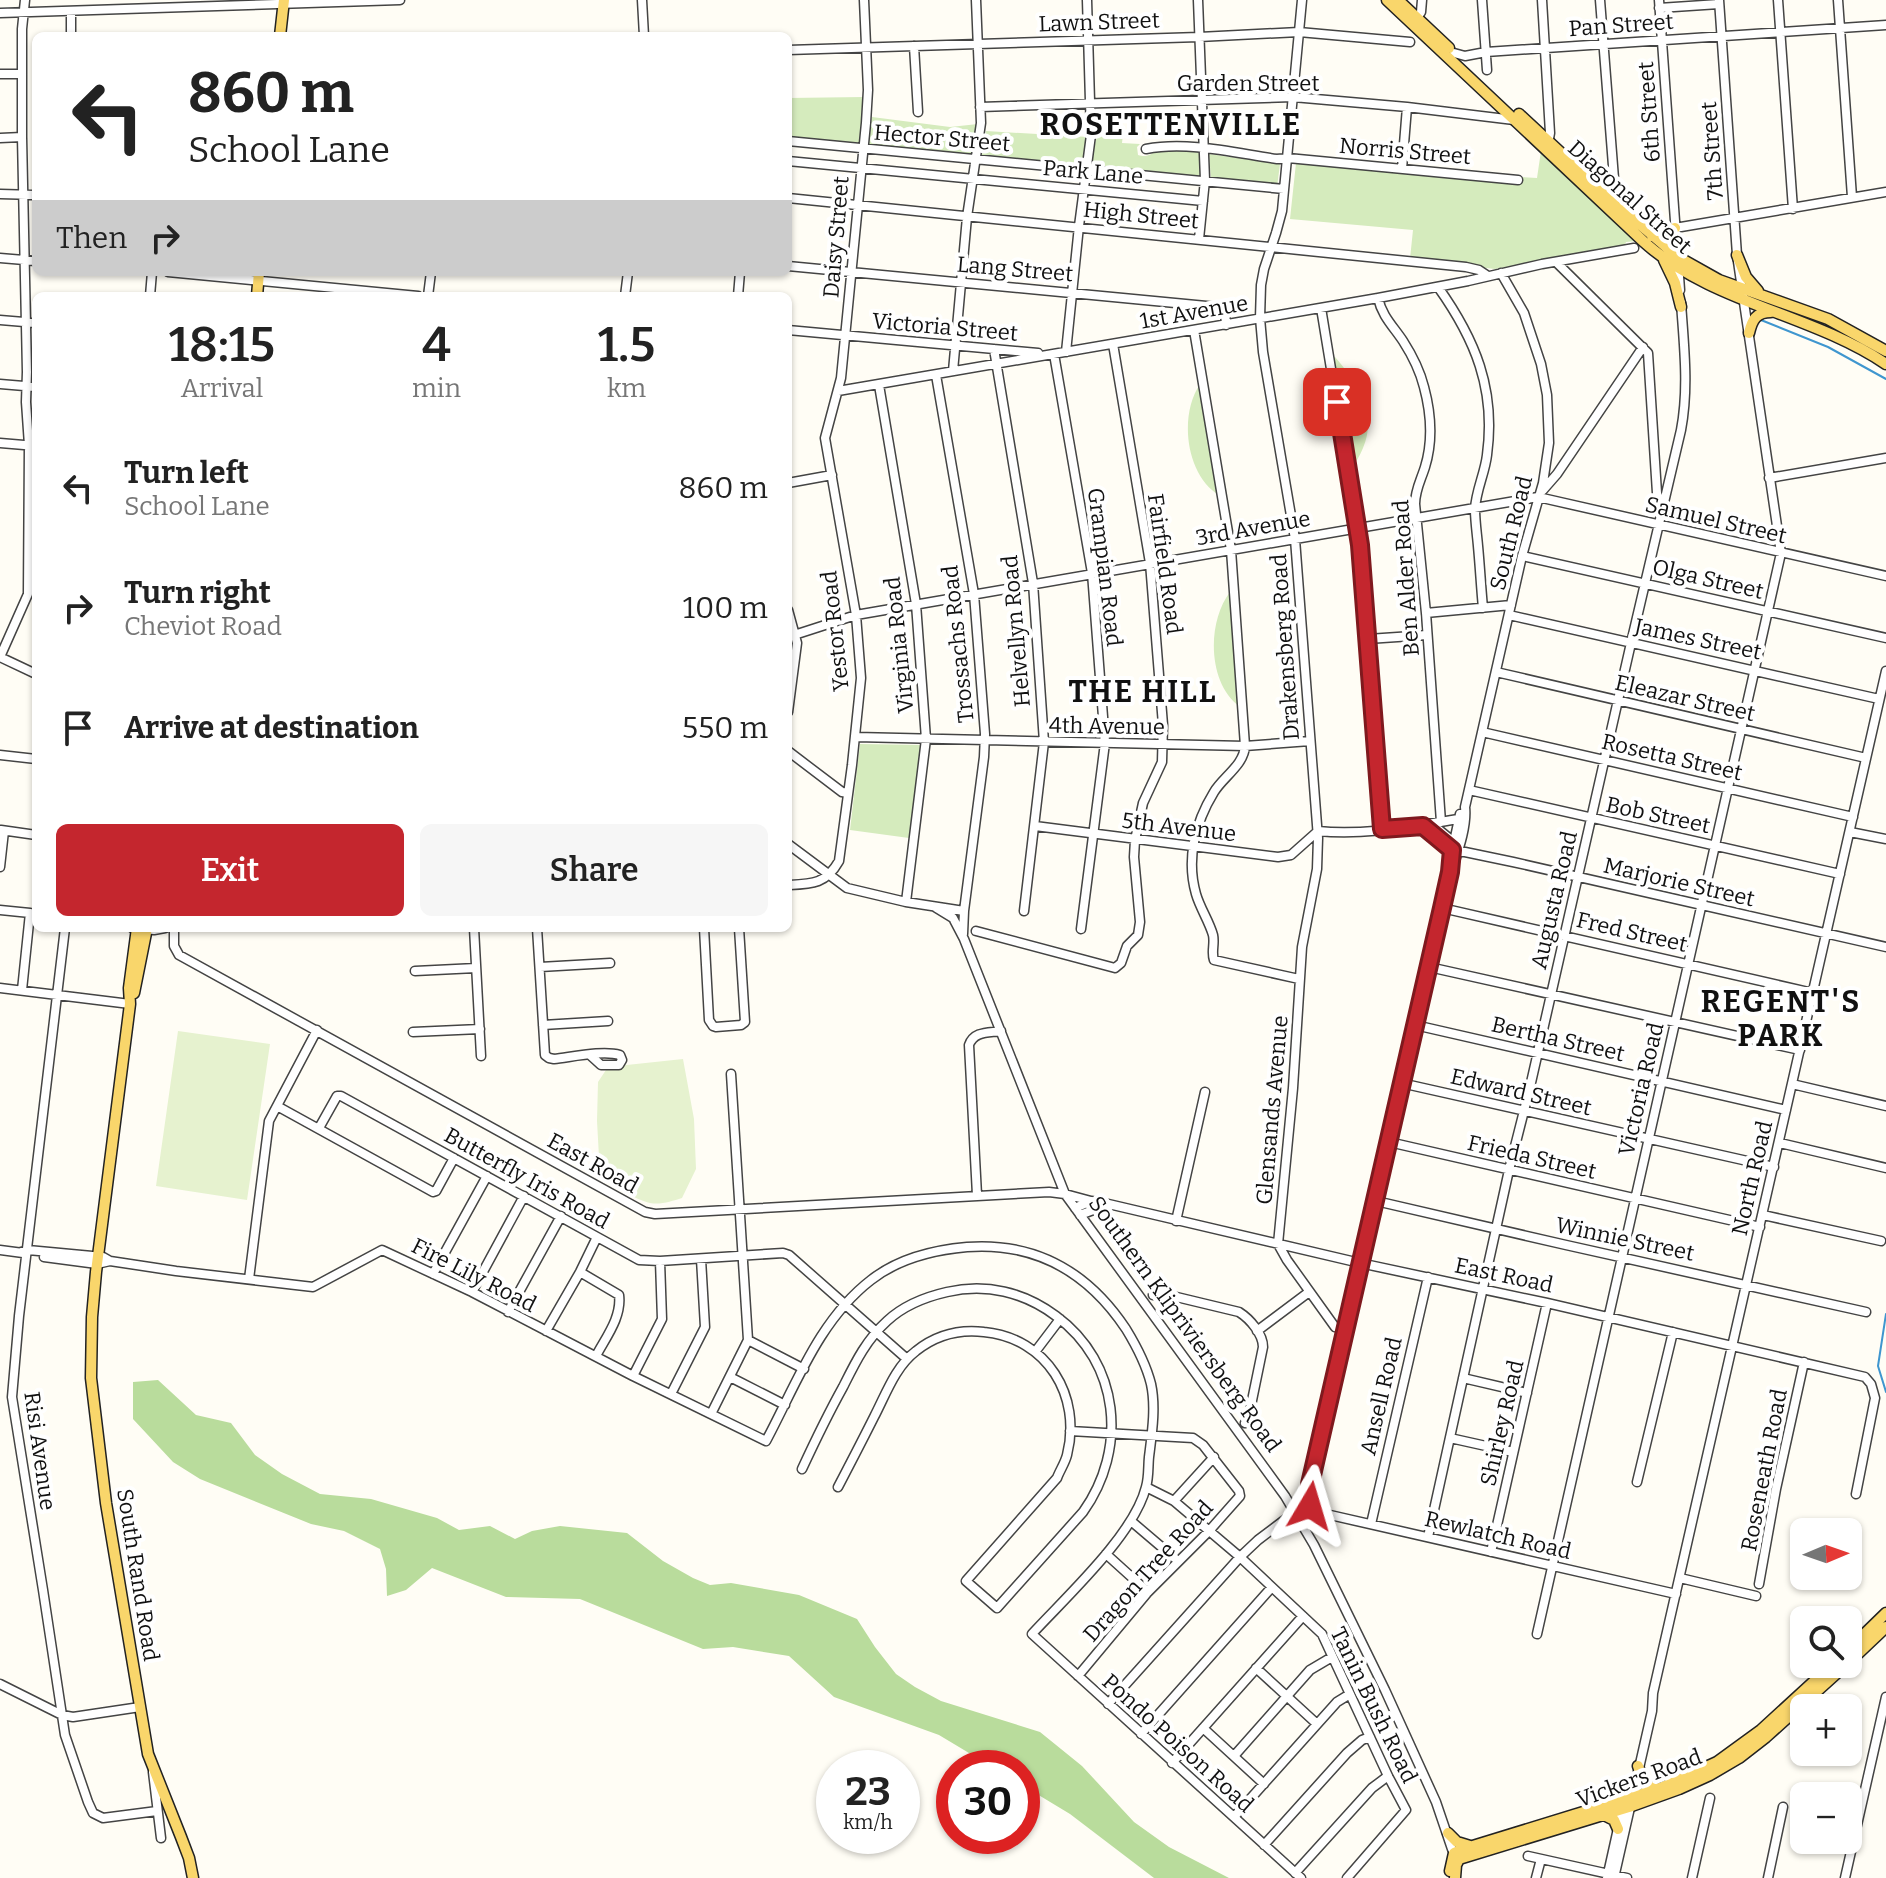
<!DOCTYPE html>
<html lang="en">
<head>
<meta charset="utf-8">
<style>
  :root { --surface:#fff; --page:#f6f6f6; --text:#222; --muted:#767676; --accent:#c4262e }
  body { margin:0; font-family:Bitter,serif; background:var(--page); color:var(--text); height:100vh; display:flex; flex-direction:column; font-size:30px; white-space:nowrap }
  * { box-sizing:border-box; margin:0 }
  p { font-size:26px; color:var(--muted) }
  .icon { flex:none; width:44px; height:44px; fill:none; stroke:currentColor; stroke-width:2; stroke-linecap:round; stroke-linejoin:round }
  .map { position:relative; flex:1; overflow:hidden }
  .panel { position:absolute; left:32px; top:292px; width:760px; height:640px; display:flex; flex-direction:column; background:var(--surface); border-radius:12px; box-shadow:0 2px 6px #0004 }
  .panel>* { flex:none }
  .top-card { position:absolute; left:32px; top:32px; width:760px; height:244px; border-radius:12px; box-shadow:0 2px 6px #0004; background:#fff; color:var(--text); overflow:hidden }
  .needle { width:52px; rotate:88deg }
  .fabs { position:absolute; left:1790px; top:1518px; display:grid; gap:16px }
  .fabs a { display:grid; place-items:center; width:72px; height:72px; border-radius:12px; background:var(--surface); box-shadow:0 2px 6px #0004; font-size:40px }
  .speed { position:absolute; left:816px; top:1750px; display:flex; gap:16px; font-size:40px; font-weight:700; text-align:center }
  .speed>* { display:grid; place-content:center; width:104px; height:104px; border-radius:50%; background:var(--surface); box-shadow:0 2px 6px #0004; line-height:1 }
  .speed small { font-size:20px; font-weight:400 }
  .speed .limit { border:12px solid #d22; background:#fff; color:#111 }
  .pin { position:absolute; display:grid; place-items:center; width:68px; height:68px; color:#fff; margin:-34px; border-radius:16px; box-shadow:0 4px 12px #0006 }
  .me { position:absolute; width:88px; margin:-44px; rotate:7deg; stroke-linejoin:round; filter:drop-shadow(0 0 6px #0008) }
  .turn { display:flex; align-items:center; gap:28px; height:168px; padding:0 24px; font-size:36px }
  .turn .icon { width:104px; height:104px; stroke-width:2.5 }
  .turn b { display:block; font-size:56px; line-height:68px }
  .then { display:flex; align-items:center; height:76px; padding:0 24px; background:#0003; gap:16px; font-size:30px }
  .eta { display:flex; justify-content:space-evenly; align-items:center; height:136px; text-align:center }
  .eta b { font-size:48px; font-weight:600; line-height:56px }
  .primary-button { display:flex; gap:16px; margin-top:auto; padding:16px 24px }
  .primary-button a { flex:1; height:92px; border-radius:12px; background:var(--accent); color:#fff; font-size:32px; font-weight:600; line-height:92px; text-align:center }
  .primary-button a+a { background:var(--page); color:var(--text) }
  ul { padding:0; list-style:none }
  li { display:flex; align-items:center; gap:24px; height:120px; padding:0 24px }
  li div { flex:1 }
  li b { display:block; font-size:30px }
  li em { font-style:normal }
  .map>svg:first-child { display:block }
  .green { fill:#d5ebbd }
  .forest { fill:#b9dc9c }
  .pitch { fill:#e6f2cf }
  .lines { fill:none; stroke-linecap:round; stroke-linejoin:round }
  .stream { stroke:#3f96cf; stroke-width:2 }
  .minor-casing { stroke:#444; stroke-width:11 }
  .major-casing { stroke:#222; stroke-width:13 }
  .minor { stroke:#fff; stroke-width:8 }
  .major { stroke:#f9d66b; stroke-width:10 }
  .route-casing { stroke:#7f191e; stroke-width:20 }
  .route { stroke:#c4262e; stroke-width:14 }
  .labels { text-anchor:middle; dominant-baseline:central; stroke-width:8; stroke-linejoin:round; paint-order:stroke }
  .street-label { font-size:22px; fill:#111; stroke:#fff }
  .district-label { font-size:30px; font-weight:bold; letter-spacing:2px; fill:#111; stroke:#fff }
</style>
</head>
<body>
<div class="map">
<svg width="1886" height="1878" viewBox="0 0 1886 1878">
  <rect width="100%" height="100%" fill="#fffdf5"/>
  <path class="green" d="M864,97l-4,49 -72,-9v-39z
    M872,117l78,10 28,-3 -5,33 -106,-11z
    M986,131l102,6 -6,30 -102,-10z
    M1123,134l-1,9 18,1 -3,3 1,8c10,3 11,-1 20,-4 12,-4 29,-1 42,1l2,27 -112,-11 7,-33z
    M1541,151l96,90 -11,1 -2,5 -129,22 -85,-10 3,-29 -123,-11 6,-56 222,21 2,-7 17,1z
    M1209,154l71,10 -3,23 -66,-8z
    M1335,357c21,24 43,57 28,91 -3,8 -8,15 -13,22l-18,-112z
    M1200,384l20,112c-35,-21 -41,-81 -20,-112z
    M1230,592l10,115c-33,-24 -33,-85 -10,-115z
    M860,744l61,1 -12,93 -59,-8z"/>
  <path class="forest" d="M158,1380l38,35 35,8 24,32 27,19 38,20 51,5 66,19 22,12 31,-4 25,13 17,-8 28,-5 67,7 36,28 30,17 17,7 21,-2 68,12 58,24 18,28 21,27 19,13 26,14 99,31 42,34 52,56 35,25 60,31h-75l-84,-64 -48,-29v-17h-28l-55,-33 -105,-38 -45,-41 -56,-9 -30,2 -123,-50 -74,-2 -74,-29 -26,22 -19,6 -1,-27 -6,-20 -36,-18 -33,-7 -111,-45 -27,-17 -40,-43v-37z"/>
  <path class="pitch" d="M178,1031l92,13 -23,156 -91,-14z
    M683,1059l11,60 2,50 -14,29c-10,3 -21,7 -32,5 -14,-3 -40,-19 -50,-28l-3,-54 1,-39 10,-15z"/>
  <g class="lines">
    <path class="stream" d="M1761,320l67,27 58,32
      M1886,1314l-8,52 8,26"/>
    <g class="minor-casing">
      <path id="minor" d="M642,0l2,36
        M1198,0l7,180 -6,59
        M1302,0l-20,211 -6,22 -12,36 -3,16 -1,33 3,34 32,187 23,299 -1,31 -15,78 -9,141 -15,156 9,16 48,67
        M1482,0l5,70
        M1542,0l8,133 -2,11
        M1600,0l16,204
        M1659,0l21,290
        M1778,0l15,209
        M1838,0l14,197
        M1659,8l60,-4
        M71,11v25
        M0,13l400,-13
        M1415,21l6,-9 1,-12
        M914,46l4,66
        M788,50l411,-13 100,-5 111,10
        M1454,53l11,3 21,-4 400,-27
        M0,74h22
        M980,107l313,-10 114,10 107,13
        M0,138l22,-1
        M788,141l496,48
        M1146,149c42,-8 89,4 131,10l11,-1 230,22
        M788,161l415,40
        M1402,169l5,-62
        M0,194l36,1
        M788,198l678,69 13,3 9,6
        M1675,228l211,-36
        M0,258l36,3
        M1556,262l92,91 9,140 5,18
        M788,266l429,41 8,5 1,13
        M168,272l250,24
        M1501,273l23,40 17,51 6,31 2,48 -6,40 -21,73 -57,251c3,26 -15,63 -21,90l-134,587c-2,11 -4,21 7,28l359,82
        M1438,287c37,52 58,102 49,168 -2,18 -11,35 -12,54 0,12 2,25 3,37 2,21 3,41 5,62
        M150,296l2,-24
        M428,296l3,-24
        M625,296l3,-24
        M738,296l2,-24
        M1378,298c4,18 15,28 25,43 9,14 17,30 21,46 7,26 9,54 1,80 -4,13 -10,23 -10,37l11,109 15,209
        M1321,308l39,237 22,284
        M0,320l36,3
        M788,330l250,23
        M1194,330l37,220 14,196c-1,19 -22,31 -31,46 -19,31 -28,67 -18,102 4,14 13,27 17,41 2,9 -2,17 1,25l85,19
        M994,349l39,234 11,159 -20,169
        M1066,352l13,-126 12,-91 -4,-135
        M1054,354l38,219 13,170 -24,186
        M953,371l14,-154 14,-94 -5,-123
        M936,375l38,219 11,140 -1,23 -20,154 -1,23
        M0,384l36,3
        M879,385l37,219 10,135 -20,163
        M838,391l540,-93 90,-17 74,-17 92,-16
        M0,443l36,3
        M1769,478l117,-20
        M788,483l44,-8
        M1543,490l14,-16 86,-127
        M1522,556l364,82
        M788,610l9,33 -9,69
        M1426,613l85,-8
        M1509,615l370,84
        M788,637l68,-22 29,-5 653,-113 348,79
        M1368,639l59,-4
        M0,657l28,-63 1,-149 -3,-43 1,-30 -5,-235v-108l3,-29
        M0,657l36,17
        M1496,672l370,86
        M1482,732l371,85
        M856,737l389,9 65,-5
        M788,751l54,41 6,1
        M0,755l36,4
        M1469,790l371,84
        M1432,824l23,19
        M1035,826l243,31 13,-2 27,-24
        M1423,826c13,9 26,27 42,26l48,10 373,85
        M1,830l35,5
        M1318,831c46,5 95,-5 141,-12
        M1850,832l36,7
        M788,844l59,44 59,14 58,9
        M1452,851l8,-37
        M0,867l4,-36
        M788,885c24,-1 38,-1 51,-24l13,-96 9,-87 -5,-63 -31,-177 16,-60 25,-255 2,-33 -4,-90
        M935,907l18,11 11,21 101,255 220,302 29,49 71,145 51,112 16,47 4,6
        M1442,908l371,85
        M0,910l30,3 6,3
        M65,928l-46,388 -7,81 31,193 22,145 23,67 5,11 10,5 54,-7
        M132,928l22,2 11,-2
        M174,928v18l5,9 466,257 10,2 394,-22 16,2 26,7
        M474,928l7,128
        M537,928l8,127 4,3 5,1c18,-2 49,-9 66,-4l2,5 -3,5h-18l-11,-10
        M704,928l5,92 4,6 3,1 25,-2 4,-3 -6,-94
        M976,931l139,37 6,-5 6,-17 11,-11 2,-13 -6,-65 1,-17 8,-37 19,-41 1,-37 -13,-162 -37,-219
        M540,967l70,-4
        M1429,967l371,83
        M415,971l61,-3
        M0,988l130,16
        M22,990l8,-77
        M543,1025l65,-4
        M1415,1025l371,85
        M413,1032l67,-3
        M1401,1083l373,84
        M1792,1084l94,22
        M277,1106l156,86 3,-1 18,-33
        M319,1128l18,-32h4l298,164 21,1 123,-8 6,2 118,104
        M1389,1142l371,85
        M1780,1143l106,25
        M977,1195l-8,-150c5,-14 19,-12 32,-14
        M1376,1201l190,44 300,67
        M1075,1208l16,-7 9,1 260,61 187,40 318,74 6,7 4,14 -19,96
        M1080,1215l21,-8 8,-1
        M1763,1215l118,26
        M1176,1221l29,-129
        M0,1250l23,3
        M21,1252l7,-2 75,7 7,4 66,10 137,16 69,-37 90,42 161,84 133,65c30,-56 53,-121 105,-161 28,-22 62,-30 96,-33 69,-5 121,25 159,82 11,18 20,35 25,55 5,23 1,49 -2,73 -1,9 0,20 -3,30 -12,48 -80,110 -114,147l269,244
        M44,1257l53,7 13,-3
        M580,1272l39,23c3,22 -13,42 -23,61
        M433,1274l54,-98
        M249,1279l20,-158 48,-91
        M472,1292l52,-96
        M1153,1295l7,-2 79,19c11,7 24,22 24,35l-14,68 -4,8
        M508,1312l53,-96
        M546,1331l34,-59 17,-35
        M1257,1331l52,-39
        M748,1340l56,29
        M1035,1352l25,-33
        M633,1376l29,-57 -2,-58
        M730,1377l55,28
        M1463,1378l64,15
        M671,1394l34,-67 -4,-68
        M711,1414l37,-74 -17,-266
        M1070,1431l123,7 10,7 36,46 1,5 -31,35 -61,61 -70,84
        M1450,1438l63,14
        M802,1469c13,-28 26,-55 41,-82 12,-24 23,-47 44,-66 16,-15 38,-24 60,-29 39,-9 77,0 109,24 64,47 72,133 27,196l-86,96 -31,-27 91,-103c3,-8 8,-15 10,-23 15,-59 -20,-117 -83,-123 -25,-3 -48,3 -68,19 -21,16 -30,43 -42,66 -12,24 -24,47 -36,70
        M1637,1482l36,-150
        M1146,1487l28,14 66,56 82,77 66,142 18,34 -59,68
        M1174,1501l40,-44
        M1131,1521l47,40
        M1371,1524l57,-247
        M1428,1537l81,-367 21,-83 101,-444 50,-213c8,-42 3,-84 0,-127
        M1491,1552l56,-249
        M1106,1554l42,38
        M1680,1578l76,18
        M1759,1584l17,-95 28,-127
        M1537,1634l244,-1081 -44,-298 -18,-255
        M1256,1668l61,56
        M0,1684l62,31 11,2 67,-10
        M1108,1704l132,-147 18,-17 37,-28
        M1203,1728l61,56
        M1141,1734l131,-147
        M1234,1756l76,-86 22,-13
        M1172,1763l131,-147
        M153,1772l8,66
        M1234,1817l103,-115 13,-8
        M1264,1845l83,-92 15,-13 8,-3
        M1528,1856l99,22
        M1295,1873l77,-85 16,-12
        M1536,1878l5,-19
        M1607,1878l16,-72
        M1614,1878l38,-167 1,-18 233,-1022
        M1692,1878l18,-80
        M1768,1878l15,-71
        M1845,1878l41,-181"/>
    </g>
    <g class="major-casing">
      <path id="major" d="M1387,0l257,242c69,62 166,71 242,122
        M1398,0l51,48
        M280,36l4,-36
        M1519,114l97,90 62,53 41,23 109,39 58,32
        M1652,236l23,-8
        M1737,255l9,22 12,14
        M1664,260l11,23 6,24
        M257,296l2,-24
        M1749,333c3,-13 7,-21 22,-21
        M137,928l-8,60 1,16 -34,268 -4,45 -1,61 15,125 42,251 33,83 8,21 4,20
        M134,993l13,-65
        M1848,1650l38,-37
        M1848,1663l38,-36
        M1638,1766l6,18 14,5
        M1604,1815l10,5 4,9
        M1448,1833l9,9 13,4
        M1450,1871l4,-18 9,-4 195,-60 59,-27 44,-32 72,-66
        M1455,1878l1,-13 3,-6 170,-52 50,-18 31,-14 29,-17 27,-21 81,-73"/>
    </g>
    <use href="#minor" class="minor"/>
    <use href="#major" class="major"/>
  </g>
  <g class="lines">
    <g class="route-casing">
      <path id="route" d="M1310,1506l-1,-8 1,-14 132,-576 8,-36 2,-22 -29,-24 -41,3 -22,-284 -23,-143"/>
    </g>
    <use href="#route" class="route"/>
  </g>
  <g class="labels">
    <g class="street-label">
      <text transform="translate(1099 22) rotate(-2)">Lawn Street</text>
      <text transform="translate(1621 25) rotate(-4)">Pan Street</text>
      <text x="1248" y="83">Garden Street</text>
      <text transform="translate(1649 112) rotate(-94)">6th Street</text>
      <text transform="translate(942 138) rotate(5)">Hector Street</text>
      <text transform="translate(1405 151) rotate(5)">Norris Street</text>
      <text transform="translate(1712 151) rotate(-94)">7th Street</text>
      <text transform="translate(1093 172) rotate(5)">Park Lane</text>
      <text transform="translate(1630 197) rotate(42)">Diagonal Street</text>
      <text transform="translate(1141 215) rotate(6)">High Street</text>
      <text transform="translate(836 237) rotate(-85)">Daisy Street</text>
      <text transform="translate(1015 269) rotate(5)">Lang Street</text>
      <text transform="translate(1194 312) rotate(-10)">1st Avenue</text>
      <text transform="translate(945 327) rotate(5)">Victoria Street</text>
      <text transform="translate(1716 520) rotate(13)">Samuel Street</text>
      <text transform="translate(1253 528) rotate(-10)">3rd Avenue</text>
      <text transform="translate(1511 533) rotate(-76)">South Road</text>
      <text transform="translate(1165 564) rotate(82)">Fairfield Road</text>
      <text transform="translate(1105 567) rotate(83)">Grampian Road</text>
      <text transform="translate(1406 578) rotate(-94)">Ben Alder Road</text>
      <text transform="translate(1708 579) rotate(13)">Olga Street</text>
      <text transform="translate(835 631) rotate(-96)">Yestor Road</text>
      <text transform="translate(1016 631) rotate(-95)">Helvellyn Road</text>
      <text transform="translate(1698 639) rotate(12)">James Street</text>
      <text transform="translate(958 644) rotate(-96)">Trossachs Road</text>
      <text transform="translate(899 645) rotate(-96)">Virginia Road</text>
      <text transform="translate(1285 647) rotate(-94)">Drakensberg Road</text>
      <text transform="translate(1685 698) rotate(13)">Eleazar Street</text>
      <text transform="translate(1107 726) rotate(1)">4th Avenue</text>
      <text transform="translate(1672 757) rotate(13)">Rosetta Street</text>
      <text transform="translate(1658 815) rotate(12)">Bob Street</text>
      <text transform="translate(1179 827) rotate(7)">5th Avenue</text>
      <text transform="translate(1679 882) rotate(13)">Marjorie Street</text>
      <text transform="translate(1554 900) rotate(-77)">Augusta Road</text>
      <text transform="translate(1632 932) rotate(13)">Fred Street</text>
      <text transform="translate(1558 1039) rotate(13)">Bertha Street</text>
      <text transform="translate(1641 1089) rotate(-77)">Victoria Road</text>
      <text transform="translate(1521 1092) rotate(13)">Edward Street</text>
      <text transform="translate(1272 1110) rotate(-85)">Glensands Avenue</text>
      <text transform="translate(1532 1157) rotate(13)">Frieda Street</text>
      <text transform="translate(593 1163) rotate(29)">East Road</text>
      <text transform="translate(527 1178) rotate(29)">Butterfly Iris Road</text>
      <text transform="translate(1752 1178) rotate(-77)">North Road</text>
      <text transform="translate(1625 1239) rotate(12)">Winnie Street</text>
      <text transform="translate(474 1275) rotate(27)">Fire Lily Road</text>
      <text transform="translate(1504 1275) rotate(12)">East Road</text>
      <text transform="translate(1185 1324) rotate(54)">Southern Klipriviersberg Road</text>
      <text transform="translate(1381 1396) rotate(-77)">Ansell Road</text>
      <text transform="translate(1502 1423) rotate(-77)">Shirley Road</text>
      <text transform="translate(40 1451) rotate(82)">Risi Avenue</text>
      <text transform="translate(1764 1470) rotate(-79)">Roseneath Road</text>
      <text transform="translate(1498 1535) rotate(13)">Rewlatch Road</text>
      <text transform="translate(1148 1571) rotate(-48)">Dragon Tree Road</text>
      <text transform="translate(138 1575) rotate(81)">South Rand Road</text>
      <text transform="translate(1374 1705) rotate(64)">Tanin Bush Road</text>
      <text transform="translate(1178 1743) rotate(42)">Pondo Poison Road</text>
      <text transform="translate(1639 1778) rotate(-20)">Vickers Road</text>
    </g>
    <g class="district-label">
      <text x="1171" y="125">ROSETTENVILLE</text>
      <text x="1143" y="692">THE HILL</text>
      <text x="1781" y="1002">REGENT'S<tspan x="1781" dy="34">PARK</tspan></text>
    </g>
  </g>
</svg>
<div class="fabs">
<a><svg class="needle" viewBox="-14 -14 28 28"><path d="M0-13l5 13h-10z" fill="#e53935"/><path d="M0 13l5-13h-10z" fill="#767676"/></svg></a>
<a><svg class="icon" aria-label="search" viewBox="0 0 24 24"><circle cx="10" cy="10" r="6"/><path d="M15 15l6 6"/></svg></a>
<a>+</a>
<a>−</a>
</div>
<div class="speed"><div>23<small>km/h</small></div><div class="limit">30</div></div>
<div class="pin" style="left:1337px;top:402px;background:#d93025"><svg class="icon" aria-label="arrive" viewBox="0 0 24 24"><path d="M6 21V4h12l-3 4 3 4H6"/></svg></div>
<svg class="me" style="left:1310px;top:1506px" viewBox="-20 -20 40 40"><path d="M0-17L14 15 0 8-14 15z" fill="#c4262e" stroke="#fff" stroke-width="4"/></svg>
<div class="top-card">
<div class="turn"><svg class="icon" aria-label="left" viewBox="0 0 24 24"><path d="M17 20v-9H6M10 6l-5 5 5 5"/></svg><div><b>860 m</b>School Lane</div></div>
<div class="then">Then<svg class="icon" aria-label="right" viewBox="0 0 24 24"><path d="M7 20v-9h11M14 6l5 5-5 5"/></svg></div>
</div>
<section class="panel">
<div class="eta">
<div><b>18:15</b><p>Arrival</p></div>
<div><b>4</b><p>min</p></div>
<div><b>1.5</b><p>km</p></div>
</div>
<ul>
<li><svg class="icon" aria-label="left" viewBox="0 0 24 24"><path d="M17 20v-9H6M10 6l-5 5 5 5"/></svg><div><b>Turn left</b><p>School Lane</p></div><em>860 m</em></li>
<li><svg class="icon" aria-label="right" viewBox="0 0 24 24"><path d="M7 20v-9h11M14 6l5 5-5 5"/></svg><div><b>Turn right</b><p>Cheviot Road</p></div><em>100 m</em></li>
<li><svg class="icon" aria-label="arrive" viewBox="0 0 24 24"><path d="M6 21V4h12l-3 4 3 4H6"/></svg><div><b>Arrive at destination</b></div><em>550 m</em></li>
</ul>
<div class="primary-button"><a>Exit</a><a>Share</a></div>
</section>
</div>
</body>
</html>
